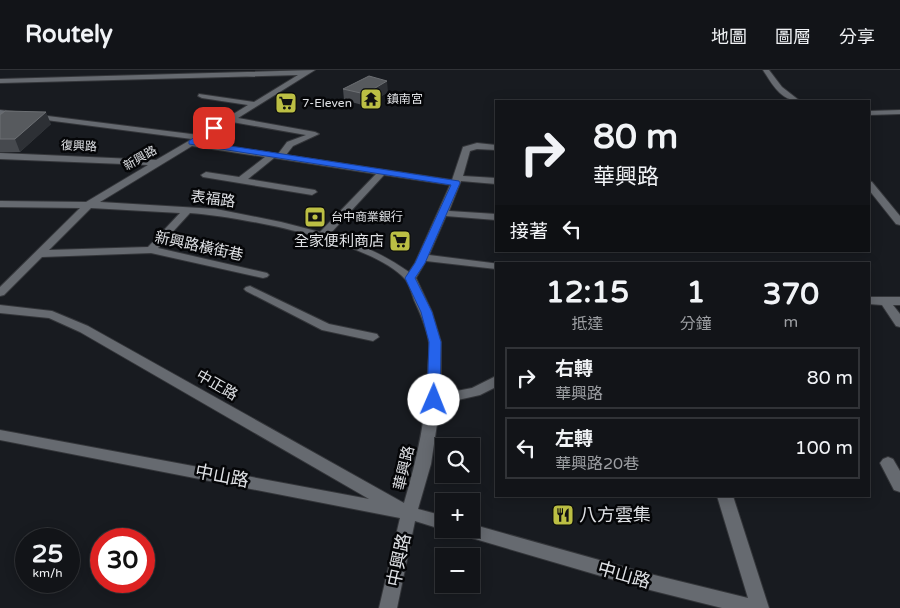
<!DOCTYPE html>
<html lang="zh-TW">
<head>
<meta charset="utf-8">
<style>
  :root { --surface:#121418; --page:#1f2125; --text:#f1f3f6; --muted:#9c9ea2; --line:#313337 }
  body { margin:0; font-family:"Varela Round","Noto Sans TC",sans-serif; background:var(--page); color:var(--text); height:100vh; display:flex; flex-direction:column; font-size:19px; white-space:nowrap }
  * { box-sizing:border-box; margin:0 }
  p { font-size:16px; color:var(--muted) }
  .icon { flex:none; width:28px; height:28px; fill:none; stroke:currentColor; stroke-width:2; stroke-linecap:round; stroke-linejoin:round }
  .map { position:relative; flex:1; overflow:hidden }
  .sheet { position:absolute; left:495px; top:192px; width:375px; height:235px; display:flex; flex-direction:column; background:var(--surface); border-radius:0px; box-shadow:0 2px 12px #0003,0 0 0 1px var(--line) }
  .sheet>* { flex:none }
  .guide { position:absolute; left:495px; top:30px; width:375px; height:152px; border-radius:0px; box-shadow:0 2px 12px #0003,0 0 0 1px var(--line); background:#121418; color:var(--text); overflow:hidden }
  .fabs { position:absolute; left:435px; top:368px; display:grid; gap:10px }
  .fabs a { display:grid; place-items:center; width:45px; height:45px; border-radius:0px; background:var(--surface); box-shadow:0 2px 12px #0003,0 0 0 1px var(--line); font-size:25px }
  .speed { position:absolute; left:15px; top:458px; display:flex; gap:10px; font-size:25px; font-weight:700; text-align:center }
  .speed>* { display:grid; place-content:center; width:65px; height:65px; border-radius:50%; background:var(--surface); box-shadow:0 2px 12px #0003,0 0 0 1px var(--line); line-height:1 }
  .speed small { font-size:12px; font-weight:400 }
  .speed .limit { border:8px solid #d22; background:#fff; color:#111 }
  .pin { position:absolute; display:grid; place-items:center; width:42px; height:42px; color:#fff; margin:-21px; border-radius:10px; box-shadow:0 2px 8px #0006 }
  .me { position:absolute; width:55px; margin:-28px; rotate:1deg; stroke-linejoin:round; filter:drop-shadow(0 0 4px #0008) }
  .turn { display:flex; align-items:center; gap:18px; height:105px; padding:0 15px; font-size:22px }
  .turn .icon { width:65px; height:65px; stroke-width:2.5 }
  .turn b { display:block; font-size:35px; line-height:42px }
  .then { display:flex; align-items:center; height:48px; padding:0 15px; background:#0003; gap:10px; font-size:19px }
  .eta { display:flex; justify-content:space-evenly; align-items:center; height:85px; text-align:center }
  .eta b { font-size:30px; font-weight:800; line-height:35px }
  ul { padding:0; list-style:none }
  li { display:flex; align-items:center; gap:15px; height:62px; margin:0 10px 8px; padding:0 5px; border:2px solid var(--line); border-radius:0px }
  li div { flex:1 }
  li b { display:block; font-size:19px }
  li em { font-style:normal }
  header { display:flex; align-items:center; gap:30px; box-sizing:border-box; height:70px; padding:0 25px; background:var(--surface); border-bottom:1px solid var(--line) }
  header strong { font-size:24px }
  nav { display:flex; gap:28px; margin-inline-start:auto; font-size:18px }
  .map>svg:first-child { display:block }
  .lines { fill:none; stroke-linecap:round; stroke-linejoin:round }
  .minor-casing { stroke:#34363a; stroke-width:2 }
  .minor { fill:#666a70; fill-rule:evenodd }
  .wall { fill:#46494e }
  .shaded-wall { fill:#2d3035 }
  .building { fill:#575a5e; stroke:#6c6f73 }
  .route { fill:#2563eb; stroke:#184099 }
  .labels { text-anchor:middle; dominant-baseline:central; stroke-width:5; stroke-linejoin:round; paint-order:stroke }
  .far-poi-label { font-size:12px; fill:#dee0e4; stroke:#050608; text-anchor:start }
  .far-street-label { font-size:12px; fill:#dee0e4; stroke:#050608 }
  .street-label { font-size:15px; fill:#dee0e4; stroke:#050608 }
  .poi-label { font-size:15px; fill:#dee0e4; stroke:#050608; text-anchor:end }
  .near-street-label { font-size:18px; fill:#dee0e4; stroke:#050608 }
  .near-poi-label { font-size:18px; fill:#dee0e4; stroke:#050608; text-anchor:start }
</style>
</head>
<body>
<header>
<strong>Routely</strong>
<nav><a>地圖</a><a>圖層</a><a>分享</a></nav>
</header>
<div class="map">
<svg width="900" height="538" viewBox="0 0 900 538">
  <rect width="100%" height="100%" fill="#181b20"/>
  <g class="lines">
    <g class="minor-casing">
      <path id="minor" d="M315,0l-77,48 77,14 4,2 -26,12 -7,9 166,25 11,-33 14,-4 19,2v5l-19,-1 -7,2 -7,25 33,2v6l-35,-3 -12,30 47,3v6l-50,-4 -17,39 71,9h-4v5l-70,-8 -10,17 16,34 9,30v52l31,-6 24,-12v11l-16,8 -40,9 -9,60 -13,45 26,7v13h3l-3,1 -29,-9 -18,87h-18l21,-90 -400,-78v-10l369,69 -289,-167 -31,-14 -49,-5v-8l52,6 36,15 316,177c13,-44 23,-88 24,-134 0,-8 2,-18 1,-26 -2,-15 -9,-30 -15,-43 -2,-6 -5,-16 -9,-21 -35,-38 -163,-62 -215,-66l-32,35 109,25 2,2 -2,2 -4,1 -112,-25 -109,4 -38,38 -4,1v-9l80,-79 -80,-1v-6l86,1 62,-37 -148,-6v-6l156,7 36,-21 -192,-25v-4l199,25 49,-30 -46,-7 -4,-2 1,-2 55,8 44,-27 -298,8v-4zM232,52l74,13 -19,7 -9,12 -79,-12zM192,76l73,11 -26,20 -33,-5 -5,3 2,2 109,18 5,-3 -2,-2 -67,-11 26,-21 102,16 -56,58 -39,-10 -65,-13 -116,-7zM384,105l66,10 -35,78 -6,9c-26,-18 -50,-29 -80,-37zM91,138l89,5 -32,34 -99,3z
        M763,0h6l13,17 18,14c-19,0 -28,-17 -37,-31z
        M900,40v4l-31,1v-4z
        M869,111l3,1 28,34v9l-4,-1 -27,-34z
        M250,216l79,38 48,10 2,3 -6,4 -51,-11 -76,-39 -2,-2 2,-2z
        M900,227v8h-7l7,9v13l-4,-1 -14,-21 -13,-1v-7z
        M888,387l5,2 7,12v21l-6,-2 -14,-27 3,-4z
        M717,426h16l36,112h-47l-80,-20 -177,-52 -6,-2 -2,-5h14v-5l171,48 106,26z"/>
    </g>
    <use href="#minor" class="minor"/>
  </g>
  <path class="wall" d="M343,19l45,3 -22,14 -22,-6z
    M0,45l51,9 -31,28h-20z"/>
  <path class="shaded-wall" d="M387,11l1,11 -22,14 -1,-12z
    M46,42l5,12 -31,28 -5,-13z"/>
  <path class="building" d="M369,6l18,5 -22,13 -22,-5z
    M5,41l41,1 -31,27h-15v-24z"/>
  <path class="route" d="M211,56l6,2 -19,13 261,40 1,2 -35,80 -10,15 17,34 9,30 -1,58 -2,3 -4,1 -7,-4 2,-58 -8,-30 -16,-34 10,-15 36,-78 -262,-41v-3z"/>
  <defs>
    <g id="temple-square" transform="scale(1.125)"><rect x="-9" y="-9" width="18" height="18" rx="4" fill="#bcbf44" stroke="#050608"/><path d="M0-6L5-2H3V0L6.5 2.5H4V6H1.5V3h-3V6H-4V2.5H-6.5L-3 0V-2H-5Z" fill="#111"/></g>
    <g id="supermarket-square" transform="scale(1.125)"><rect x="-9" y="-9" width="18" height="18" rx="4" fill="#bcbf44" stroke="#050608"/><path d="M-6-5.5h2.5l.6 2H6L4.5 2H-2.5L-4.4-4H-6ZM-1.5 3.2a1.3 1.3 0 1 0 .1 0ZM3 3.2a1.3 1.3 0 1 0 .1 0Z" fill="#111"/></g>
    <g id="bank-square" transform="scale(1.125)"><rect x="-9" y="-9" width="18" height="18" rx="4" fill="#bcbf44" stroke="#050608"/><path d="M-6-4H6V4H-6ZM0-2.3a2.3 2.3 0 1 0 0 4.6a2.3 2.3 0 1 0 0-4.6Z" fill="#111"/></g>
    <g id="restaurant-square" transform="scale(1.125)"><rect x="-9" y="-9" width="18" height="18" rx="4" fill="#bcbf44" stroke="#050608"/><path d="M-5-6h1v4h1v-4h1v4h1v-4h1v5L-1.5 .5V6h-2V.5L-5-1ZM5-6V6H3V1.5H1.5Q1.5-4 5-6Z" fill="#111"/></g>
  </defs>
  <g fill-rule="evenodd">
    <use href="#temple-square" x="371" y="29"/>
    <use href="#supermarket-square" x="286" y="33"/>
    <use href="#bank-square" x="315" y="147"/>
    <use href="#supermarket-square" x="400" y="171"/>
    <use href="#restaurant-square" x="563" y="445"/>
  </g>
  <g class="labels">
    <g class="far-poi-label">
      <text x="387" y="29">鎮南宮</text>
      <text x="302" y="33">7-Eleven</text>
      <text x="331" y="147">台中商業銀行</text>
    </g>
    <g class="far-street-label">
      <text transform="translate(79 76) rotate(2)">復興路</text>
      <text transform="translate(140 88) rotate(-30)">新興路</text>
    </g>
    <g class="street-label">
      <text transform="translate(213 129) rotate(7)">表福路</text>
      <text transform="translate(199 176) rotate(12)">新興路橫街巷</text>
      <text transform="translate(217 315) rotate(30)">中正路</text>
      <text transform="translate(404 398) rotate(-77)">華興路</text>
    </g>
    <g class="poi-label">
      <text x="384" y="171">全家便利商店</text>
    </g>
    <g class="near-street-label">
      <text transform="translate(222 406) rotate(11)">中山路</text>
      <text transform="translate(399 490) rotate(-78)">中興路</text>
      <text transform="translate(624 505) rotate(16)">中山路</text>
    </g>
    <g class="near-poi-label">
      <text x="579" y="445">八方雲集</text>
    </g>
  </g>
</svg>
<div class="fabs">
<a><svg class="icon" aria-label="search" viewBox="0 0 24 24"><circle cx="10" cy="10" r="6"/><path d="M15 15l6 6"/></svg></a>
<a>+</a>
<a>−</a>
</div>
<div class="speed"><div>25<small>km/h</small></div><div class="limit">30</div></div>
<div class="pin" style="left:214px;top:58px;background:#d93025"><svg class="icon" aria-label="arrive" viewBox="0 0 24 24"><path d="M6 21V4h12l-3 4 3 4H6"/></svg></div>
<svg class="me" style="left:434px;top:330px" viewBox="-20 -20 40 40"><circle r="19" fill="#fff"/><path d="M0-13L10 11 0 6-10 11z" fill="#2563eb"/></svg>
<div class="guide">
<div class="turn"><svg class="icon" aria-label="right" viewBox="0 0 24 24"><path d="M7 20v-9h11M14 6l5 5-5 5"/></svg><div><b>80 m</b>華興路</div></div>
<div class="then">接著<svg class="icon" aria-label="left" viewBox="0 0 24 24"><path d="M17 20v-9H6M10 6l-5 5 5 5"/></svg></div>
</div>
<section class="sheet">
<div class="eta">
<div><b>12:15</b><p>抵達</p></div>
<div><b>1</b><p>分鐘</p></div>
<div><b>370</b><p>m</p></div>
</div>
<ul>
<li><svg class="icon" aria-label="right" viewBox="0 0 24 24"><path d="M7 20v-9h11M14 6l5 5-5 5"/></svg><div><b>右轉</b><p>華興路</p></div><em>80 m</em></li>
<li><svg class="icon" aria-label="left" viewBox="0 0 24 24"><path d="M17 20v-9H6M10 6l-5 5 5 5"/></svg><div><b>左轉</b><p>華興路20巷</p></div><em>100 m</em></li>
</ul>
</section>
</div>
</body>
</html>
